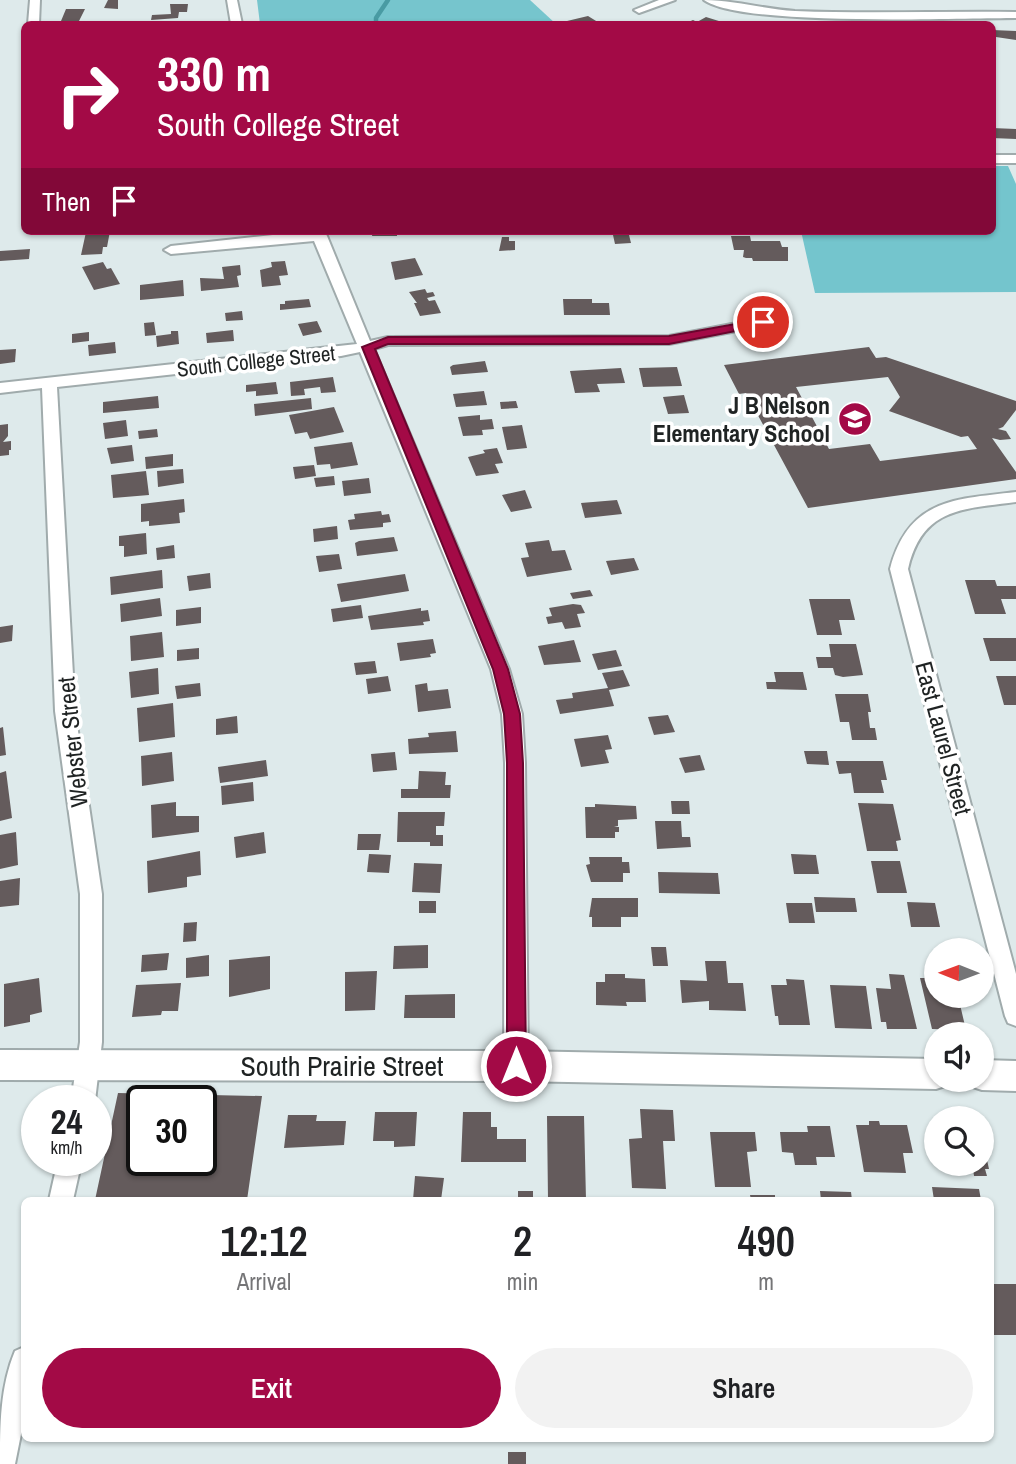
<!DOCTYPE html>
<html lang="en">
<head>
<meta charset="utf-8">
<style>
  :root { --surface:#fff; --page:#f2f2f2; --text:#202124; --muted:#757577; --accent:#a30a46 }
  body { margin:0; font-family:"Archivo Narrow",sans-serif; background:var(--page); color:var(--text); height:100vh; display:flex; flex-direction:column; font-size:26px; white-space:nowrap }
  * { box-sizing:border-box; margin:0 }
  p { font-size:23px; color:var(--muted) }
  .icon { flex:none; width:38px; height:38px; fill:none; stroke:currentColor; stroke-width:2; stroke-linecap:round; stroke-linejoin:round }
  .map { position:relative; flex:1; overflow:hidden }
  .sheet { position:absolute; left:21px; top:1197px; width:973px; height:245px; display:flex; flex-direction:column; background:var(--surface); border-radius:10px; box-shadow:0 2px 5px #0004 }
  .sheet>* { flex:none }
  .guide { position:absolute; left:21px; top:21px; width:975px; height:214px; border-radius:10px; box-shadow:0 2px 5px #0004; background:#a30a46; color:#fff; overflow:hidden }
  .needle { width:46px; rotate:271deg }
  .controls { position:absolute; left:924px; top:938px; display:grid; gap:14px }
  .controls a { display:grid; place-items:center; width:70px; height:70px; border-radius:50%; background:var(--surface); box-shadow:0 2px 5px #0004; font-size:35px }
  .speed { position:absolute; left:21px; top:1085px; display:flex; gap:14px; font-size:35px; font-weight:700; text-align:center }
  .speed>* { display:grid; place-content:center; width:91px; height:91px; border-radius:50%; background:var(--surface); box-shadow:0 2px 5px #0004; line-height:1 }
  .speed small { font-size:18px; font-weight:400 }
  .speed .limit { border:4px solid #111; border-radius:10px; background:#fff; color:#111 }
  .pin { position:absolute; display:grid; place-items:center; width:60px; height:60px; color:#fff; margin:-30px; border:4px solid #fff; border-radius:50%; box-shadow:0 2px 7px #0007 }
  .me { position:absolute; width:77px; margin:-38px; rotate:0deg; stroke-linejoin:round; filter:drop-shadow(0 0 5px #0008) }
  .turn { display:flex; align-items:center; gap:24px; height:147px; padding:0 21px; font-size:32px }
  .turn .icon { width:91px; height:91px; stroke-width:2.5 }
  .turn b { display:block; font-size:49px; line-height:60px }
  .then { display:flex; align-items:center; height:66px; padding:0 21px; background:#0003; gap:14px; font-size:26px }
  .eta { display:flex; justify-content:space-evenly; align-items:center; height:119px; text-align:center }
  .eta b { font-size:42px; font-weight:600; line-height:49px }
  .cta { display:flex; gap:14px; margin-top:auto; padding:14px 21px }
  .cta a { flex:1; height:80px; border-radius:42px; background:var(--accent); color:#fff; font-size:28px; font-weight:600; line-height:80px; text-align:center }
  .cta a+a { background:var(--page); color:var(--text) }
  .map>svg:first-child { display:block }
  .green { fill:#76c5cd }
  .forest { fill:#74c5cd }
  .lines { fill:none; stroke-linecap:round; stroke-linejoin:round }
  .stream { stroke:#499ba3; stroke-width:4.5 }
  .building { fill:#645b5c; fill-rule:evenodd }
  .street-casing { stroke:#a0abac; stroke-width:4 }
  .secondary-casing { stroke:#a0abac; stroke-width:4 }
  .street { fill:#fff; fill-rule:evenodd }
  .secondary { fill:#fff; fill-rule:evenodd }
  .route { fill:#a30a46; stroke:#6a062e; stroke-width:2 }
  .labels { text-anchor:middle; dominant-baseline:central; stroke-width:7; stroke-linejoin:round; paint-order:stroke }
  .far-street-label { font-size:21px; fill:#1f2323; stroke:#fff }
  .poi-label { font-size:24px; font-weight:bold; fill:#1f2323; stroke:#fff; text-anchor:end }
  .street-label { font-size:24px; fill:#1f2323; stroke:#fff }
  .near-street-label { font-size:28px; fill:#1f2323; stroke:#fff }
</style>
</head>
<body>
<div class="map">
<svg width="1016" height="1464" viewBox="0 0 1016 1464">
  <rect width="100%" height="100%" fill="#deeaeb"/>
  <path class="green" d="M257,0h273l26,24h-296z"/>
  <path class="forest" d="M992,166h16l8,18v108l-201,1 -14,-62h191z"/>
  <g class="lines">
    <path class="stream" d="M376,24v-6l12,-18"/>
  </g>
  <path class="building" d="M108,0h10v9l-14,-1z
    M170,4h18l-1,8h-8l-1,6 -27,2 1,-5 19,-1z
    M66,9h19l-6,12h-18z
    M588,16l13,8h-30l-4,-3z
    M706,17l16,5 -38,2 9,-4 4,2z
    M992,30l24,1v9l-20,-3z
    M992,128l24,1v10l-24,-1z
    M110,231l-3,16h-4l-1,7 -21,1 5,-23z
    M373,231h24v5h-25z
    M613,235h16l2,8 -16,1z
    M731,236h19l1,5h29l2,6h6v14h-35l-1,-3h-6l-3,-1 1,-7h-10z
    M502,237h7v4h6v9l-16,1z
    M30,249l-1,10 -29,2v-10z
    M415,258l8,17 -28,5 -4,-18z
    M285,261l3,14 -9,1 2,9 -19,2 -2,-17 12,-3 -1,-5z
    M103,262l4,7 4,-1 9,16 -26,6 -12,-23z
    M240,265l1,10 -4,1 2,11 -38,4 -1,-13 24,1 -2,-12z
    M183,280l1,16 -44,4v-15z
    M425,289l2,4 6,-1 2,4 -8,2 2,3 6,-1 6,13 -21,3 -6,-13h3l-8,-11z
    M309,299l2,8 -31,3v-6h5v-3z
    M563,299h29v4h17l1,12h-46z
    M242,311l1,9 -17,1 -1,-8z
    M317,321l5,11 -19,4 -5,-12z
    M154,322l2,13 -11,1 -1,-13z
    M233,330l1,11 -27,2 -1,-10z
    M171,331h7l1,13 -22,3 -1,-11 15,-2z
    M89,332v9l-17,2v-9z
    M115,342l1,11 -27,3 -1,-11z
    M869,347l7,11 10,-1 130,44v9l-13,17 -5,2 8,2 5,8 -11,1 -8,-2 24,34v7l-208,29 -62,-115 -7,1 -15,-29zM888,377l12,20 -11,14 72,26 7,-1 9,13 -97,12 -10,-17 -41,5 -33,-62z
    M16,349l-1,13 -15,2v-14z
    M485,361l3,11 -36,3 -2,-8 3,-2z
    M677,367l5,19 -39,1 -4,-19z
    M621,368l4,15 -28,1 3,8 -25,1 -5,-22z
    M333,377l3,15 -15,1 -1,-6 -16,2 1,6 -14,1 -1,-14z
    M276,382l2,12 -22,2v-5l-10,1v-7z
    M484,391l3,14 -31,2 -3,-13z
    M684,395l5,18 -21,1 -5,-17z
    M158,396l1,12 -56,5v-11z
    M311,398l1,11 -57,7 -1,-12z
    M516,401l2,7 -17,1 -1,-7z
    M334,407l10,25 -34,7 -3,-7 -12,2 -6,-19z
    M480,415v5l12,-1 2,10 -12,1 1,5 -20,1 -5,-19z
    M126,420l2,16 -23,3 -2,-16z
    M8,424v12l-5,6 8,-1v9h-2v5l-9,1v-31z
    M522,425l5,23 -20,2 -5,-23z
    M157,429l1,8 -19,2 -1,-8z
    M352,442l6,23 -27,4 -1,-5 -13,1 -3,-18z
    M132,445l2,16 -23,3 -4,-16z
    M497,448l6,15 -8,1 4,9 -23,3 -8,-19 17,-4 -2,-3z
    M173,454v12l-27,3 -1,-12z
    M314,465l2,11 -21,3 -2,-12z
    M183,469l1,14 -26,4 -1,-16z
    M146,471l3,24 -36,3 -2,-23z
    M334,476l1,9 -19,2 -2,-9z
    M369,478l2,15 -27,3 -2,-15z
    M525,490l7,18 -21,4 -9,-17z
    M184,499l1,13 -6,1 1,10 -31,3v-5l-8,1v-18z
    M617,500l5,14 -37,4 -4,-15z
    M381,511l1,4 7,-1 2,8 -8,1v4l-33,3 -2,-10 7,-1 -1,-5z
    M337,526l1,13 -24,3 -1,-13z
    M146,533l1,21 -23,3v-11h-5v-10z
    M394,537l4,14 -41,5 -2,-13 4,-2z
    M549,540l3,11 13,-1 7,20 -45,7 -6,-19 8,-1 -4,-14z
    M174,545l1,13 -18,2 -1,-12z
    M339,554l3,15 -23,3 -3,-16z
    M634,558l5,12 -28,5 -5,-14z
    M162,570l1,18 -52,7 -1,-18z
    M210,573l1,15 -22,3 -2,-15z
    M405,574l4,17 -68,11 -4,-18z
    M965,580h30l2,6h19v13h-15l5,15h-31z
    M590,590l3,6 -20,3 -3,-6z
    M160,598l2,18 -41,6 -1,-18z
    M809,599h41l5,21h-16l3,15h-25z
    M573,604l8,1 4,8 -8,1 4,13 -16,2 -3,-7 -14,2 -2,-7 6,-1 -3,-8z
    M361,605l2,13 -30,4 -2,-13z
    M201,607v16l-25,3v-16z
    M421,608v3l7,-1 2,11 -7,1 1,3 -53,5 -3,-14z
    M13,625l-1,16 -12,2v-16z
    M162,632l2,25 -33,4 -1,-25z
    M983,638h33v23h-26z
    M433,639l3,14 -6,1 1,3 -31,4 -3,-18z
    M574,640l7,22 -37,3 -6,-19z
    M829,644h27l7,31 -20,2 -8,-2 -2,-7h-15l-2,-11h15z
    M199,648v11l-22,2v-11z
    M616,650l6,16 -24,4 -6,-16z
    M375,661l2,12 -21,2 -2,-12z
    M158,668l1,26 -28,4 -2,-26z
    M623,670l7,16 -21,4 5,16 -54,8 -4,-14 17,-2 -1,-5 36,-5 -6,-15z
    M774,672h29l4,18 -40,-1 -1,-7h10z
    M388,676l3,15 -23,3 -2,-15z
    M996,676h20v29h-12z
    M200,683l1,13 -24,3 -2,-13z
    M427,683l1,8 20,-2 3,19 -33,4 -3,-27z
    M835,694h33l3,18h-3l2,16h5l2,12h-25l-3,-18h-9z
    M173,703l2,34 -36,5 -2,-34z
    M668,715l7,17 -21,3 -6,-18z
    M237,716l1,17 -22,2v-16z
    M3,727l3,28 -6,1v-28z
    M456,731l2,21 -49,2 -1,-15 21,-2 -1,-4z
    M608,735l4,14 -7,1 4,13 -28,4 -7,-28z
    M804,751h23l2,14 -22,-1z
    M172,752l2,29 -32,5 -1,-30z
    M395,752l2,18 -24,2 -2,-18z
    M700,755l5,15 -20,3 -6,-15z
    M266,760l2,16 -48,7 -2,-16z
    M836,761h47l4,19h-6l3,13h-30l-3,-20 -12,1z
    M6,771l6,47 -12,3v-48z
    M419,771l27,1 -1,13h6l-1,13h-49v-9h17z
    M253,782l1,19 -32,4 -1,-19z
    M671,801h18l1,13h-18z
    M176,802v14h23v16l-47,6 -1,-33z
    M858,803l35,1 8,36 -5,1 2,10h-31z
    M595,804l41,2 1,13 -19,1v6l-4,1h5v5h-4v6h-29l-1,-31h10z
    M398,812h47l-1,14h-8v9h7v11h-13v-4h-33z
    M655,821h26l1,16h8l1,10 -34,2z
    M16,832l2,33 -18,4v-34z
    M264,832l2,21 -30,5 -2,-21z
    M358,834h23l-2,16h-22z
    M200,851l1,24 -14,2v10l-39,6 -1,-32z
    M369,854l22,1 -2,18 -22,-1z
    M791,854l25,1 3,19h-25z
    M589,857h33v5h7l1,11h-7v9h-32l-5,-17 4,-1z
    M871,861h29l7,32h-30z
    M414,863l28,1 -2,29 -28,-1z
    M658,872l60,1 2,21 -61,-1z
    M20,878l-1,27 -19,2v-26z
    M814,897l41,1 2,14h-41z
    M592,898h46v19h-17v10h-29v-10h-3z
    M419,901h17v12h-17z
    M907,902l28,1 5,24h-29z
    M786,903h26l3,20h-26z
    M197,922l-1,19 -13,1 1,-19z
    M428,945v23l-35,1 1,-23z
    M651,947h15l2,19h-15z
    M169,953l-2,17 -26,2 1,-17z
    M209,955v21l-23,2v-20z
    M270,956v33l-41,8v-37z
    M705,961h21l2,22h15l3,28 -37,-1v-9l-27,2 -2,-23 27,1z
    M377,971l-2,39 -30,1v-39z
    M605,974h20v4l20,1 1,23h-20l1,4 -31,-1v-23h9z
    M889,974l15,1 13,54h-30l-1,-7h-5l-5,-34 15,1z
    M39,978l3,34 -12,3v7l-26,5v-43z
    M920,978h16v18h22l8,34 -34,-1z
    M786,979l18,1 6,45h-31l-1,-9h-3l-4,-31h16z
    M181,983l-3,28h-16l-1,4 -29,2 4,-32z
    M830,985l36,1 6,43 -37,-1z
    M455,994v24h-51l1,-23z
    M118,1093l144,3 -15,104h-152zM142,1101h59v59h-59z
    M640,1109l33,1 2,31h-12l3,48 -34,-1 -3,-49 13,-1z
    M375,1112h42l-2,34 -21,1v-6h-21z
    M463,1112h28v15h6v12h29v23h-65z
    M288,1115h29l-1,6h30l-2,24 -60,3z
    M547,1116h37l2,84h-38z
    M869,1121h10l1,4h27l6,28h-10l3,20 -42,-1 -8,-47h13z
    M807,1126h23l5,31h-19l1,8h-22l-2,-12 -11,-1 -2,-20h28z
    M710,1132h45l2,19 -10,1 4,35h-36z
    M983,1142l6,27h-4l2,7h-13l-1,-7 -28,1 -1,-6h38z
    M415,1176l29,2 -3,22h-28z
    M932,1187l47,2 2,11h-47z
    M518,1191h15v9h-15z
    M820,1191l31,1 1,8h-31z
    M750,1195h25v5h-24z
    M990,1284h26v51h-26z
    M508,1452h18v12h-18z"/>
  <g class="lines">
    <g class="street-casing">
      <path id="street" d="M30,0h10l-1,24h-11z
        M227,0h10l5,24h-11z
        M659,0h16l-36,13 -5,-3z
        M704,0c30,0 60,9 91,11 73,3 147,0 221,1v6c-58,0 -274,9 -312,-18z
        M992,155h24v8h-24z
        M310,231h14l3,5 43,105 18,-4 281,-1 94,-18 7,4 -7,4 -94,18 -281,1 -14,4 135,320 13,45 3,49 3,303 -4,7 -8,3 -8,-3 -4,-7 1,-303 -3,-49 -11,-45 -131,-317 -19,4 -284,31 18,324 27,183v148l-7,59h-24l9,-59v-148l-25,-183 -13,-323 -42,5v-10l357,-39 -43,-103 -143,13 -7,-4 7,-4z
        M1016,492v10c-54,7 -94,6 -108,67l108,405v52l-8,-3 -3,-7 -115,-447c18,-70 65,-70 126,-77z
        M58,1160h24l-9,40h-24z
        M24,1347v72l-9,45h-15c0,-39 0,-77 15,-113z"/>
    </g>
    <g class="secondary-casing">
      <path id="secondary" d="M0,1050l516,1 420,8v21h14l-2,5 -12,4 -420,-8 -516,-1z
        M982,1060l34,1v30l-34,-1 -12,-4 -3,-6h15z"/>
    </g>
    <use href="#street" class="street"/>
    <use href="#secondary" class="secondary"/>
  </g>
  <path class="route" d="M763,319l4,1v5l-98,19h-281l-13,5 133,320 12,45 3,49 3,303 -3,6 -7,3 -6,-3 -3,-6v-303l-3,-49 -11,-45 -131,-322 26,-10 281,-1z"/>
  <defs>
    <g id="school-disc" transform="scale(1.75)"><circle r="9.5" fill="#a30a46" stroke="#fff"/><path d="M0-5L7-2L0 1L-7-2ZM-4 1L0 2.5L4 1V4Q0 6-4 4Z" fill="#fff"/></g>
  </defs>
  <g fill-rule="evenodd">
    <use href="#school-disc" x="855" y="419"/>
  </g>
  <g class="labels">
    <g class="far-street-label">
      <text transform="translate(256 361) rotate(-6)">South College Street</text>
    </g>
    <g class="poi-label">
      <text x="830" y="405">J B Nelson<tspan x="830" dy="28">Elementary School</tspan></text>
    </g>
    <g class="street-label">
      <text transform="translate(944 738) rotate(75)">East Laurel Street</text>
      <text transform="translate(72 742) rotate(-96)">Webster Street</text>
    </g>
    <g class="near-street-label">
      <text x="342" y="1066">South Prairie Street</text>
    </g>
  </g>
</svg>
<div class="controls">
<a><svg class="needle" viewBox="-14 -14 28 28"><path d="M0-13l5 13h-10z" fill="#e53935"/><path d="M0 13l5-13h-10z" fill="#757577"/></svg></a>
<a><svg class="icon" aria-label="sound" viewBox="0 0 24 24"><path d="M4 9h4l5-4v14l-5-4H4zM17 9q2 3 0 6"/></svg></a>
<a><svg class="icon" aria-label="search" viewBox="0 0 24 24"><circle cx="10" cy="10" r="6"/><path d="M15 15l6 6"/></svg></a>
</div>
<div class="speed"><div>24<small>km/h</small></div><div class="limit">30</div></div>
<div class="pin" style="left:763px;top:322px;background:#d93025"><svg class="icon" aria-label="arrive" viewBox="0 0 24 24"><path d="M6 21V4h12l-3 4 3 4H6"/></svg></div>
<svg class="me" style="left:516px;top:1066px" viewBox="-20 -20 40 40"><circle r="17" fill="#a30a46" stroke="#fff" stroke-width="3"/><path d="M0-11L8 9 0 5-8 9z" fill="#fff"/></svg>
<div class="guide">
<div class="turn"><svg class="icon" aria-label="right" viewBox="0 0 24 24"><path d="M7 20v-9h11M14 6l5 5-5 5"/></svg><div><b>330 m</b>South College Street</div></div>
<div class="then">Then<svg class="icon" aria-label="arrive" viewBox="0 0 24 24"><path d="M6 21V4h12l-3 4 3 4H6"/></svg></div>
</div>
<section class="sheet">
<div class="eta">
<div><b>12:12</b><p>Arrival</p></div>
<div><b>2</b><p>min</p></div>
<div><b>490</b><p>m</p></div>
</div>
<div class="cta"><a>Exit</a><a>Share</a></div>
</section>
</div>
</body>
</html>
